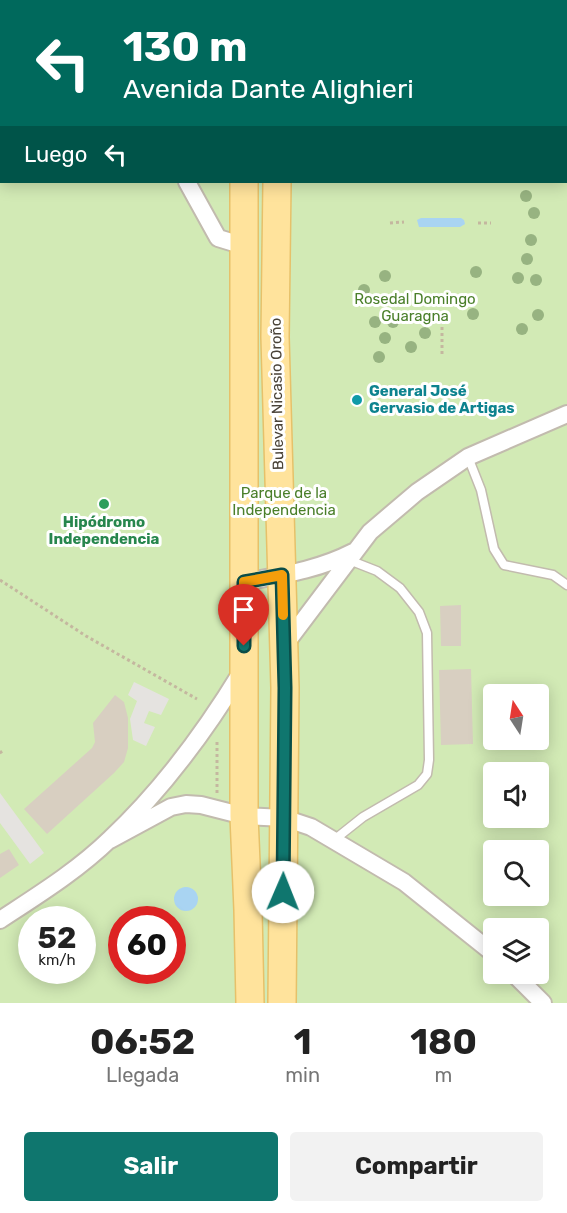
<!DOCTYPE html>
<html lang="es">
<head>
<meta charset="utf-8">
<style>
  :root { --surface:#fff; --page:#f2f2f2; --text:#222; --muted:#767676; --accent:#0f766e }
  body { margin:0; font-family:Rubik,sans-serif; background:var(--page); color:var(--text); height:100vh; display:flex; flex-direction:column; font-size:22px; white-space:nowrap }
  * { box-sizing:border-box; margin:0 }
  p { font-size:20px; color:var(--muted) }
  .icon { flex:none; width:33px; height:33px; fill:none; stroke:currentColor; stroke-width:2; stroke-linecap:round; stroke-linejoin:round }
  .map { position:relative; height:1003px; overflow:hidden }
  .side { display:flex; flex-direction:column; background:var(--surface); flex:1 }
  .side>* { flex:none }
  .guide { position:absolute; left:0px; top:0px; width:567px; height:183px; box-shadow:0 3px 15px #0003; background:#00695c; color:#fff; overflow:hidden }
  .needle { width:39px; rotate:348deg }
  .fabs { position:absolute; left:483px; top:684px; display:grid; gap:12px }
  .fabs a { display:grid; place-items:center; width:66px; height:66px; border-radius:6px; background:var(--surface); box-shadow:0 3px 15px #0003; font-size:30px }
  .speed { position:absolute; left:18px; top:906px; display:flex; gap:12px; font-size:30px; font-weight:700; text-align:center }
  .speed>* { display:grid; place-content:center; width:78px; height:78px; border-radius:50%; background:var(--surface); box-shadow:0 3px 15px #0003; line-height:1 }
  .speed small { font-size:15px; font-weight:400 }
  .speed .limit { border:9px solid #d22; background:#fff; color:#111 }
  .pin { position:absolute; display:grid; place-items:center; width:51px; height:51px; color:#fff; margin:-62px -26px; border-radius:50% 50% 50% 0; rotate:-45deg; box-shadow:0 0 6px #0007 }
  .pin .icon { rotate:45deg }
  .me { position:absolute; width:66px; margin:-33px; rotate:1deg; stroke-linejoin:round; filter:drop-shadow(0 0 4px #0008) }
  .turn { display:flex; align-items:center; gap:21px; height:126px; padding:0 24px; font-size:27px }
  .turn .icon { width:78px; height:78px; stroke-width:2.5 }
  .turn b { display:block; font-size:42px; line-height:51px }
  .then { display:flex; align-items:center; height:57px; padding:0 24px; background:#0003; gap:12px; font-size:22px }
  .eta { display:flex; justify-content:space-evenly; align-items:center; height:102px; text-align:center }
  .eta b { font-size:36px; font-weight:700; line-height:42px }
  .cta { display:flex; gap:12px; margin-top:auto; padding:12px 24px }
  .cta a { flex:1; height:69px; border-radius:6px; background:var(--accent); color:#fff; font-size:24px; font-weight:700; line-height:69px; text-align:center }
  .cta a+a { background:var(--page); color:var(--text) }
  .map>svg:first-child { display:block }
  .green { fill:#d2eab5; fill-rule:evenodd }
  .parking { fill:#e5e3e0 }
  .water { fill:#a9d4f2 }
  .building { fill:#d8cfc1 }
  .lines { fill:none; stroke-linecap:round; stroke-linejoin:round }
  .lane-casing { stroke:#c2bbae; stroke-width:11 }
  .street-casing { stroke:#c2bbae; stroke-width:20 }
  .primary-casing { stroke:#e6c16a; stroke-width:30 }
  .path { stroke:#c4b79f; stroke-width:3; stroke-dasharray:3 3; stroke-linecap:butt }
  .lane { stroke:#fff; stroke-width:8 }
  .street { stroke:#fff; stroke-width:16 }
  .primary { stroke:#ffe39c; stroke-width:27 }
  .tree { fill:#97b381 }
  .route-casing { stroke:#0a4d48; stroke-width:15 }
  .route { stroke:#0f766e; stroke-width:10 }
  .slow { stroke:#f59e0b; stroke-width:10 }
  .culture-dot { fill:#0f9aa8; stroke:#fff; stroke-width:2 }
  .leisure-dot { fill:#2e9e5b; stroke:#fff; stroke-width:2 }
  .labels { text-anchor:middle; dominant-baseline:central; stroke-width:6; stroke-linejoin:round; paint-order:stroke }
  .park-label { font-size:15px; fill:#4a7f2a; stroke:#fff }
  .culture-label { font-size:15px; font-weight:bold; fill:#0d838f; stroke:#fff; text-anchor:start }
  .street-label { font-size:15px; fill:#4b4439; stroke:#fff }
  .leisure-label { font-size:15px; font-weight:bold; fill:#27864d; stroke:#fff }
</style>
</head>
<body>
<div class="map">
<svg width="567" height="1003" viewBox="0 0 567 1003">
  <rect width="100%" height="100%" fill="#f6f3ec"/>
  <path class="green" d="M0,0h567v1003h-567zM2,2h564v180h-564zM494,694h44v46h-44zM494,772h44v46h-44zM494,850h44v46h-44zM32,920h50v50h-50zM122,920h50v50h-50zM494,928h44v46h-44z"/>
  <path class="parking" d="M134,682l35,17 -8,16 -12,-4 -5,12 11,4 -9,19 -13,-6 -3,-21 7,-18 -9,-6z
    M0,793l44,60 -14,11 -30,-41z"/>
  <path class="water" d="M421,218h40l3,2 1,4 -5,3h-41l-2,-7z
    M174 899a12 12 0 1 1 24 0a12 12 0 1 1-24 0Z"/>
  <path class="building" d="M461,605v41h-20l-1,-40z
    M471,669l2,75 -32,1 -2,-75z
    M115,695l9,7 4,16v30l-4,14 -10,11 -67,61 -23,-25 68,-61 3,-6 -2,-19z
    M9,849l10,16 -19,13v-24z"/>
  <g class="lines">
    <g class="lane-casing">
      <path id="lane" d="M468,457l13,33 13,59 10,16 49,10 14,10
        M334,840l29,-23 55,-32 9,-11 2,-14 -2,-127 -8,-21 -19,-24 -23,-17 -28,-11"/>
    </g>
    <g class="street-casing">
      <path id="street" d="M44,0l1,2
        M187,182l31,56 26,8
        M244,582c38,-7 74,-12 109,-30
        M284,646l86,-114 47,-40 51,-35 99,-43
        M110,840l61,-33 15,-3 15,1 43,11 40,2 27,9 93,55 90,72
        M0,920c38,-25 77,-49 110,-81 52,-49 95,-107 132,-168
        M514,974l29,29"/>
    </g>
    <g class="primary-casing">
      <path id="primary" d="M244,0v2
        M278,2v-2
        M244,182v634l4,94 2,93
        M277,182l-2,155 10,351 -3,315"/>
    </g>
    <path class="path" d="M442,2v-2
      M390,223l14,-1
      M478,223h13
      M442,354v-34
      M0,580l86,56 111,63
      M0,751l3,4
      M217,793v-53"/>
    <use href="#lane" class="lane"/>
    <use href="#street" class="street"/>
    <use href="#primary" class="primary"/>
  </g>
  <g class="tree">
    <circle cx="526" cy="196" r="6"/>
    <circle cx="534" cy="213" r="6"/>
    <circle cx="531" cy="240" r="6"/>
    <circle cx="527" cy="259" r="6"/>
    <circle cx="476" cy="272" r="6"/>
    <circle cx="385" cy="276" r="6"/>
    <circle cx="518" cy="278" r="6"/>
    <circle cx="536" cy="280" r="6"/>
    <circle cx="364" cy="290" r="6"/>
    <circle cx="473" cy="314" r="6"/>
    <circle cx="538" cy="315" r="6"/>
    <circle cx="375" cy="322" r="6"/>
    <circle cx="393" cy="322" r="6"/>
    <circle cx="522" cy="329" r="6"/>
    <circle cx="425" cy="333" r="6"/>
    <circle cx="385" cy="338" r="6"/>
    <circle cx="411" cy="347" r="6"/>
    <circle cx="379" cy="357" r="6"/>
  </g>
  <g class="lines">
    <g class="route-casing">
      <path id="route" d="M244,646v-64l38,-7 3,113 -2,204"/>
    </g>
    <use href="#route" class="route"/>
    <path class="slow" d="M244,588v-6l38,-7 1,40"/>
  </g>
  <circle class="culture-dot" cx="357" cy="400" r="6"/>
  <circle class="leisure-dot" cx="104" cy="504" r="6"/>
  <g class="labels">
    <g class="park-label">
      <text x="415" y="299">Rosedal Domingo<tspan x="415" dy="17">Guaragna</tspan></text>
      <text x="284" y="493">Parque de la<tspan x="284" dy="17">Independencia</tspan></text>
    </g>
    <g class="culture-label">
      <text x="369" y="391">General José<tspan x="369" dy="17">Gervasio de Artigas</tspan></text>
    </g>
    <g class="street-label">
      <text transform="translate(277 394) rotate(-91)">Bulevar Nicasio Oroño</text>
    </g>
    <g class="leisure-label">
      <text x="104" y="522">Hipódromo<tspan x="104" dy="17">Independencia</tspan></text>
    </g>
  </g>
</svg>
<div class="fabs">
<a><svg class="needle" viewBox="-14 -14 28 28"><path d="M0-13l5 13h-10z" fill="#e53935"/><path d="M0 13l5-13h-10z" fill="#767676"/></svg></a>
<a><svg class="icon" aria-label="sound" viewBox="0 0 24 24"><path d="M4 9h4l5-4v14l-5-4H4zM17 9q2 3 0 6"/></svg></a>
<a><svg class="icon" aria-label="search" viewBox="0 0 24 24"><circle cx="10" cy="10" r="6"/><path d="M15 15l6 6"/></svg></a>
<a><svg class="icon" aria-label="layers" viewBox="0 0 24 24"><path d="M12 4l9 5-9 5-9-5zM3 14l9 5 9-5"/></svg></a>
</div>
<div class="speed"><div>52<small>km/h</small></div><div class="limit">60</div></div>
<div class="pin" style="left:244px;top:646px;background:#d93025"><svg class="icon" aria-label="arrive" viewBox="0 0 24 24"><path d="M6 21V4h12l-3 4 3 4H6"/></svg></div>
<svg class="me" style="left:283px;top:892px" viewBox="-20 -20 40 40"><circle r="19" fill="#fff"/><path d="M0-13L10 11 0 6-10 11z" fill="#0f766e"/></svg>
<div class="guide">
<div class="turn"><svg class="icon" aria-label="left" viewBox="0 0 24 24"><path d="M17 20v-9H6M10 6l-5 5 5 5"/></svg><div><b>130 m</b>Avenida Dante Alighieri</div></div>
<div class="then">Luego<svg class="icon" aria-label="left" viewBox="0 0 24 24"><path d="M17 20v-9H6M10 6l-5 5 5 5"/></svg></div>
</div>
</div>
<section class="side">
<div class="eta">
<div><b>06:52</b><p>Llegada</p></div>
<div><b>1</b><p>min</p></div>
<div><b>180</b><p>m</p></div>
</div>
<div class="cta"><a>Salir</a><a>Compartir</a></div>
</section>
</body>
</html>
